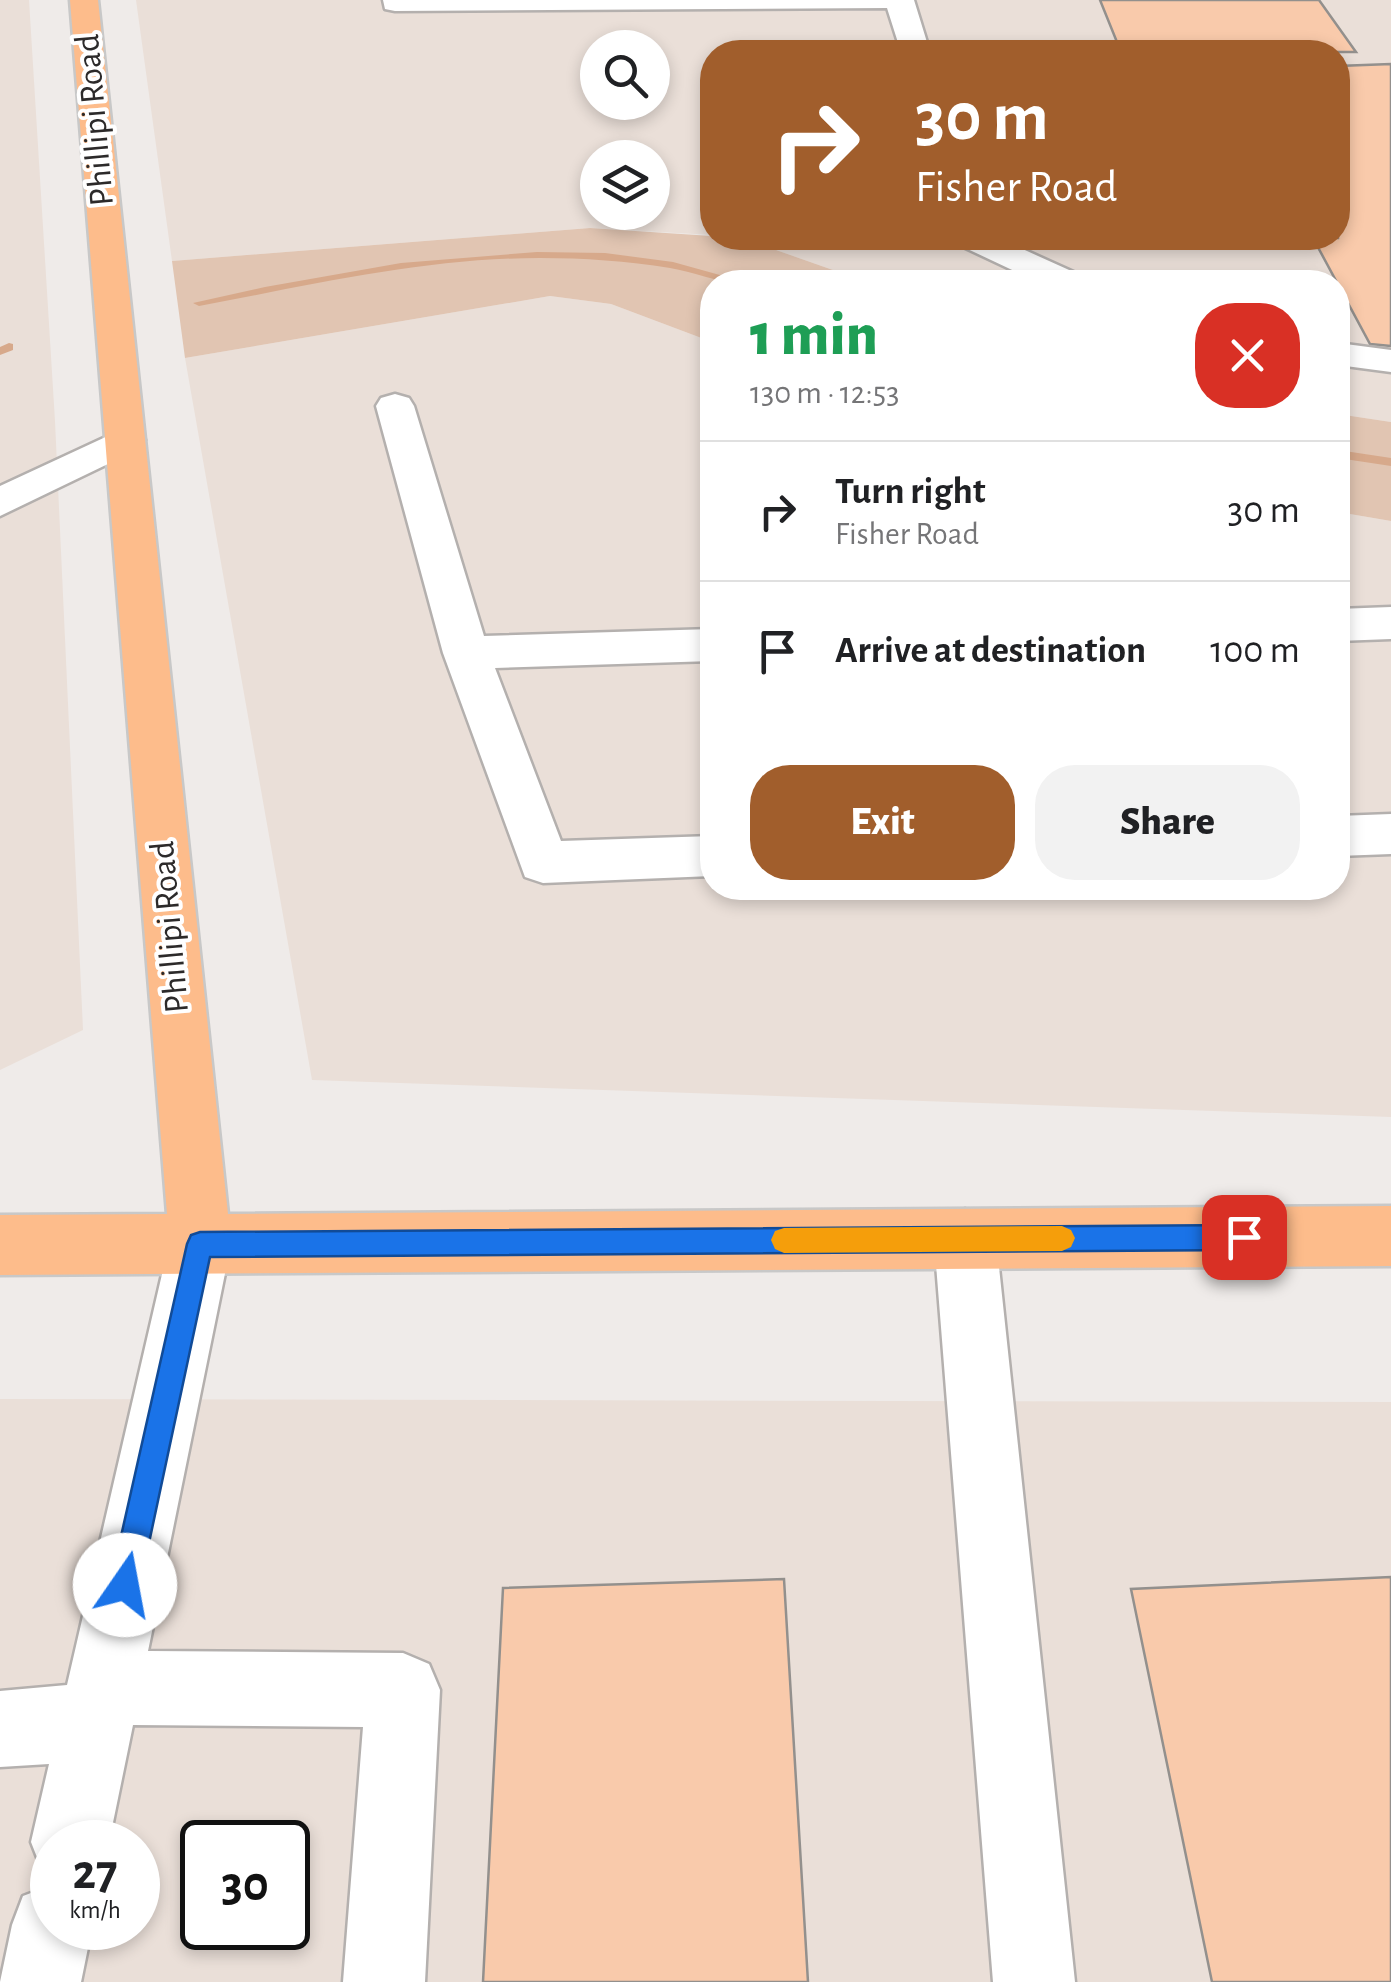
<!DOCTYPE html>
<html lang="en">
<head>
<meta charset="utf-8">
<style>
  :root { --surface:#fff; --page:#f2f2f2; --text:#202124; --muted:#757577; --line:#e0e0e0; --accent:#a15e2c }
  body { margin:0; font-family:"Alegreya Sans",sans-serif; background:var(--page); color:var(--text); height:100vh; display:flex; flex-direction:column; font-size:38px; white-space:nowrap }
  * { box-sizing:border-box; margin:0 }
  p { font-size:32px; color:var(--muted) }
  .icon { flex:none; width:55px; height:55px; fill:none; stroke:currentColor; stroke-width:2; stroke-linecap:round; stroke-linejoin:round }
  .map { position:relative; flex:1; overflow:hidden }
  .sheet { position:absolute; left:700px; top:270px; width:650px; height:630px; display:flex; flex-direction:column; background:var(--surface); border-radius:40px; box-shadow:0 5px 15px #0003 }
  .sheet>* { flex:none }
  .hud { position:absolute; left:700px; top:40px; width:650px; height:210px; border-radius:40px; box-shadow:0 5px 15px #0003; background:#a15e2c; color:#fff; overflow:hidden }
  .controls { position:absolute; left:580px; top:30px; display:grid; gap:20px }
  .controls a { display:grid; place-items:center; width:90px; height:90px; border-radius:50%; background:var(--surface); box-shadow:0 5px 15px #0003; font-size:50px }
  .speed { position:absolute; left:30px; top:1820px; display:flex; gap:20px; font-size:50px; font-weight:700; text-align:center }
  .speed>* { display:grid; place-content:center; width:130px; height:130px; border-radius:50%; background:var(--surface); box-shadow:0 5px 15px #0003; line-height:1 }
  .speed small { font-size:25px; font-weight:400 }
  .speed .limit { border:5px solid #111; border-radius:15px; background:#fff; color:#111 }
  .pin { position:absolute; display:grid; place-items:center; width:85px; height:85px; color:#fff; margin:-42px; border-radius:20px; box-shadow:0 5px 15px #0006 }
  .me { position:absolute; width:110px; margin:-55px; rotate:12deg; stroke-linejoin:round; filter:drop-shadow(0 0 8px #0008) }
  .turn { display:flex; align-items:center; gap:35px; height:210px; padding:0 50px; font-size:45px }
  .turn .icon { width:130px; height:130px; stroke-width:2.5 }
  .turn b { display:block; font-size:70px; line-height:85px }
  .round { display:grid; place-items:center; flex:none; width:105px; height:105px; border-radius:40px; background:var(--page) }
  .headline { display:flex; align-items:center; justify-content:space-between; height:170px; padding:0 50px }
  h1 { font-size:60px; font-weight:800; line-height:75px; color:#1e9e55 }
  .cta { display:flex; gap:20px; margin-top:auto; padding:20px 50px }
  .cta a { flex:1; height:115px; border-radius:40px; background:var(--accent); color:#fff; font-size:40px; font-weight:800; line-height:115px; text-align:center }
  .cta a+a { background:var(--page); color:var(--text) }
  ul { padding:0; list-style:none }
  li { display:flex; align-items:center; gap:30px; height:140px; padding:0 50px; border-top:2px solid var(--line) }
  li div { flex:1 }
  li b { display:block; font-size:38px }
  li em { font-style:normal }
  .map>svg:first-child { display:block }
  .built { fill:#eadfd8; fill-rule:evenodd }
  .green { fill:#e1c5b2 }
  .lines { fill:none; stroke-linecap:round; stroke-linejoin:round }
  .stream { fill:#d7a98b; fill-rule:evenodd }
  .building { fill:#f9caab; stroke:#93908d; stroke-width:2.5 }
  .minor-casing { stroke:#b4b0ae; stroke-width:5 }
  .major-casing { stroke:#c8c8c8; stroke-width:5 }
  .minor { fill:#fff; fill-rule:evenodd }
  .major { fill:#fdbc8b; fill-rule:evenodd }
  .route { fill:#1a73e8; stroke:#114b97; stroke-width:2.5 }
  .slow { fill:#f59e0b }
  .labels { text-anchor:middle; dominant-baseline:central; stroke-width:8; stroke-linejoin:round; paint-order:stroke }
  .street-label { font-size:35px; fill:#2c2a2a; stroke:#fff }
</style>
</head>
<body>
<div class="map">
<svg width="1391" height="1982" viewBox="0 0 1391 1982">
  <rect width="100%" height="100%" fill="#efebe9"/>
  <path class="built" d="M0,0h29l26,421 28,609 -83,40z
    M136,0h1255v422l-53,-8v-132h-471l-125,-44h596v-186h-626v183l-122,-7 -418,33zM598,48h54v54h-54zM598,158h54v54h-54z
    M550,296l61,8 101,38v546h626v-376l53,9v596l-1079,-37 -127,-722z
    M0,1399l1391,3v580h-1391zM52,1842h86v86h-86zM202,1842h86v86h-86z"/>
  <path class="green" d="M590,228l152,10 125,44h-155v60l-101,-38 -61,-8 -365,62 -13,-97z
    M1338,414l53,8v99l-53,-9z"/>
  <g class="lines">
    <path class="stream" d="M537,252l68,1 68,9 72,20c-26,2 -50,-10 -75,-14 -43,-7 -86,-10 -130,-10 -114,0 -229,27 -341,48l-6,-3 72,-16 136,-24z
      M9,343l4,1v6l-13,5v-8z
      M1338,450l53,8v8l-53,-8z"/>
  </g>
  <path class="building" d="M1100,0h219l37,52h-235z
    M1391,64v282l-21,-2 -57,-106h25v-172z
    M1391,1577v405h-179l-81,-393z
    M784,1579l24,403h-325l20,-394z"/>
  <g class="lines">
    <g class="minor-casing">
      <path id="minor" d="M383,0h531l16,52h-29l-14,-44 -492,3 -10,-2z
        M954,238h44l80,36 5,8h-45l-79,-37z
        M1338,343l53,7v22l-53,-7z
        M395,394l14,4 5,8 70,230 228,-7v32l-217,7 66,173 151,-5v40l-169,7 -18,-6 -82,-224 -67,-247 5,-8z
        M125,428l14,3 6,9 -6,9 -139,67v-30z
        M1391,607v32l-53,2v-32z
        M1391,814v40l-53,2v-40z
        M965,1209l22,9 9,21 79,743h-82l-59,-743 9,-21z
        M200,1214l22,9 9,21 -83,407 255,2 26,11 11,26 -15,292h-82l20,-255 -230,-2 -24,117h-57v32l-10,-4 -11,-28 18,-78 -49,3v-76l67,-6 102,-441 9,-21z
        M52,1885v43h40l-11,54h-81l12,-57 11,-29z"/>
    </g>
    <g class="major-casing">
      <path id="major" d="M70,0h28l130,1214 1163,-8v60l-1391,9v-60l167,-1z"/>
    </g>
    <use href="#minor" class="minor"/>
    <use href="#major" class="major"/>
  </g>
  <path class="route" d="M1244,1225l9,4 4,8 -4,9 -9,4 -1034,7 -70,328 -5,10 -10,5 -10,-5 -5,-10 77,-341 4,-9 9,-3z"/>
  <path class="slow" d="M1062,1226l9,4 4,8 -4,9 -9,4 -278,2 -9,-4 -4,-9 4,-9 9,-3z"/>
  <g class="labels">
    <g class="street-label">
      <text transform="translate(95 120) rotate(-95)">Phillipi Road</text>
      <text transform="translate(170 927) rotate(-95)">Phillipi Road</text>
    </g>
  </g>
</svg>
<div class="controls">
<a><svg class="icon" aria-label="search" viewBox="0 0 24 24"><circle cx="10" cy="10" r="6"/><path d="M15 15l6 6"/></svg></a>
<a><svg class="icon" aria-label="layers" viewBox="0 0 24 24"><path d="M12 4l9 5-9 5-9-5zM3 14l9 5 9-5"/></svg></a>
</div>
<div class="speed"><div>27<small>km/h</small></div><div class="limit">30</div></div>
<div class="pin" style="left:1244px;top:1237px;background:#d93025"><svg class="icon" aria-label="arrive" viewBox="0 0 24 24"><path d="M6 21V4h12l-3 4 3 4H6"/></svg></div>
<svg class="me" style="left:125px;top:1585px" viewBox="-20 -20 40 40"><circle r="19" fill="#fff"/><path d="M0-13L10 11 0 6-10 11z" fill="#1a73e8"/></svg>
<div class="hud">
<div class="turn"><svg class="icon" aria-label="right" viewBox="0 0 24 24"><path d="M7 20v-9h11M14 6l5 5-5 5"/></svg><div><b>30 m</b>Fisher Road</div></div>
</div>
<section class="sheet">
<div class="headline"><div><h1>1 min</h1><p>130 m · 12:53</p></div><a class="round" style="background:#d93025;color:#fff"><svg class="icon" aria-label="close" viewBox="0 0 24 24"><path d="M6 6l12 12M18 6L6 18"/></svg></a></div>
<ul>
<li><svg class="icon" aria-label="right" viewBox="0 0 24 24"><path d="M7 20v-9h11M14 6l5 5-5 5"/></svg><div><b>Turn right</b><p>Fisher Road</p></div><em>30 m</em></li>
<li><svg class="icon" aria-label="arrive" viewBox="0 0 24 24"><path d="M6 21V4h12l-3 4 3 4H6"/></svg><div><b>Arrive at destination</b></div><em>100 m</em></li>
</ul>
<div class="cta"><a>Exit</a><a>Share</a></div>
</section>
</div>
</body>
</html>
